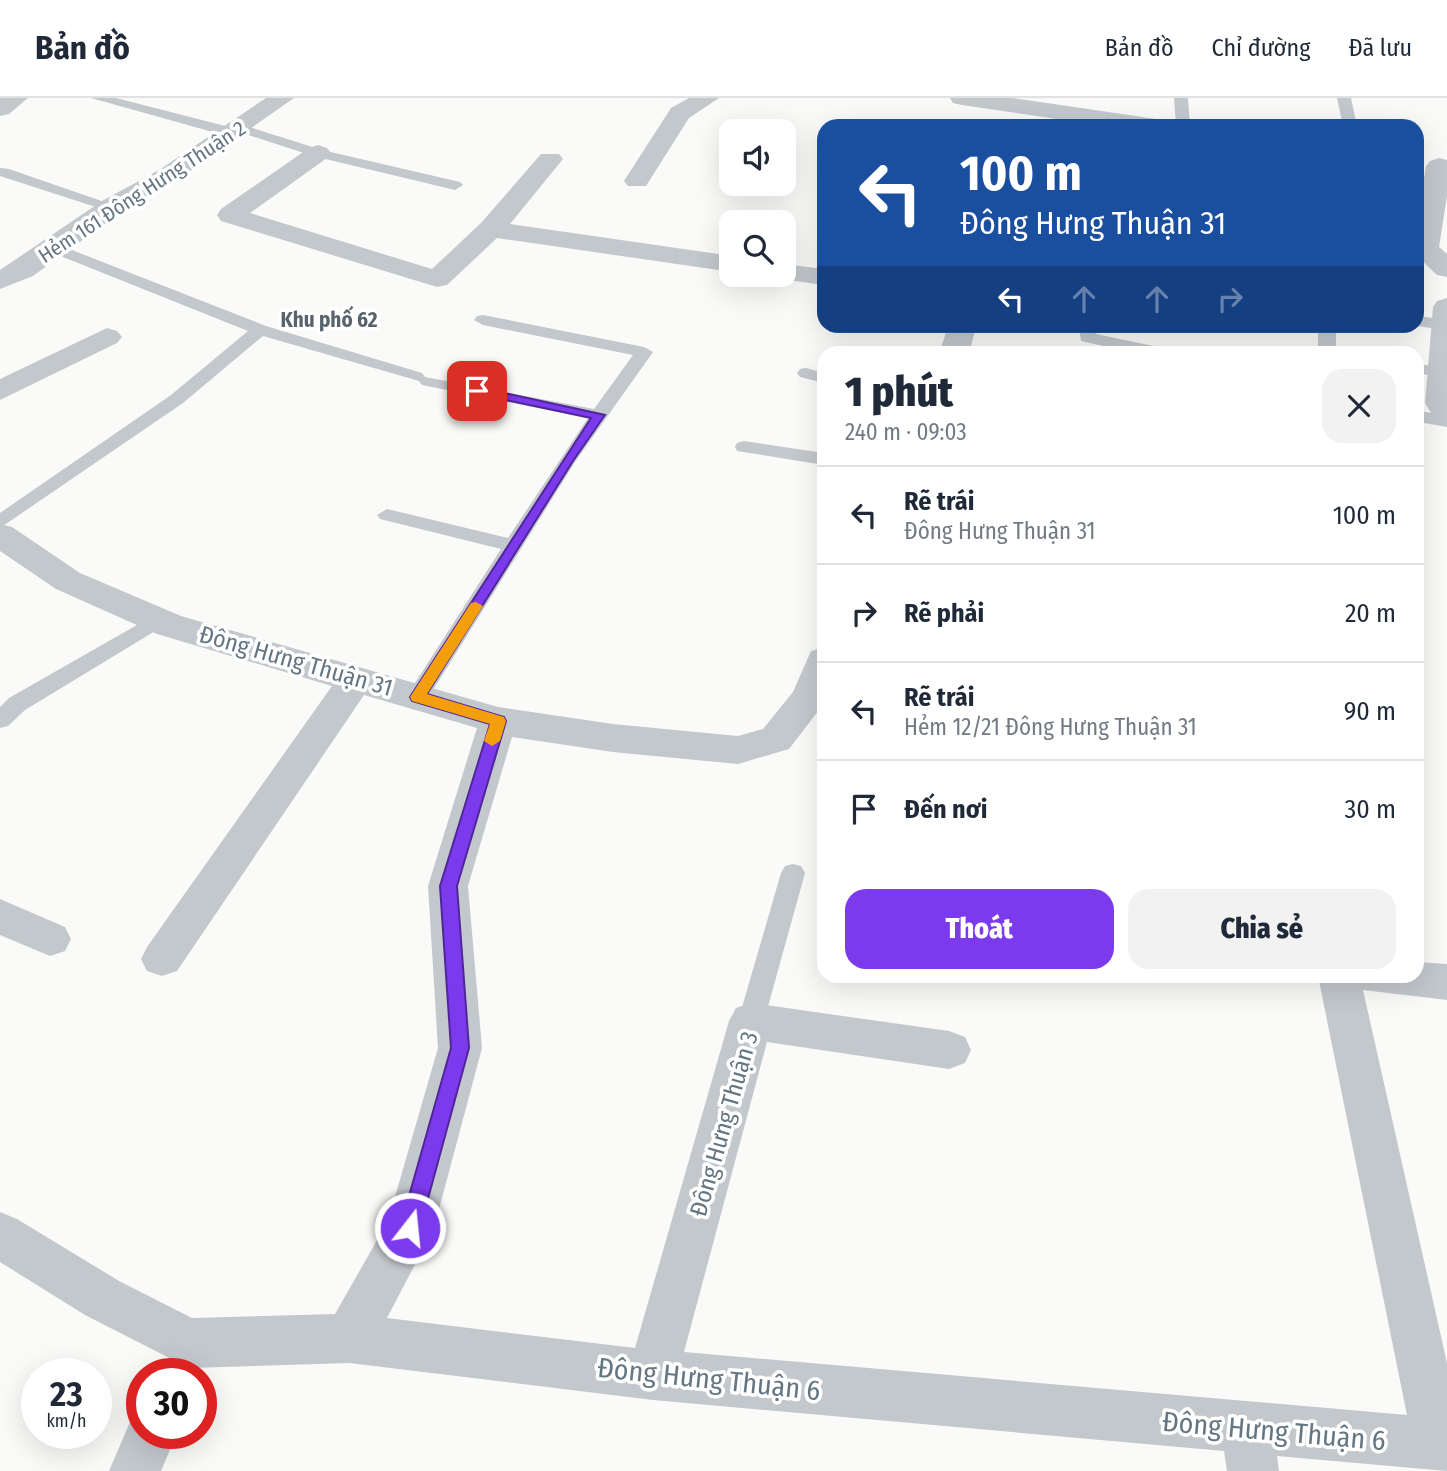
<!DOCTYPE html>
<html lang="vi">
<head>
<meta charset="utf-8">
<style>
  :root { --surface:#fff; --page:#f2f2f3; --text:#1f2937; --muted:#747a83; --line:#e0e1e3; --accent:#7c3aed }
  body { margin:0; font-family:"Fira Sans Condensed",sans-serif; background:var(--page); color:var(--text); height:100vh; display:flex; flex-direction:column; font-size:26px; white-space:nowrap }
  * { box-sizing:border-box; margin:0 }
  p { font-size:23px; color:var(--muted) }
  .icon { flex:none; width:38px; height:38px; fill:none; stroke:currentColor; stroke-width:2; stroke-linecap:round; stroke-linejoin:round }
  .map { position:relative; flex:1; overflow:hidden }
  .sheet { position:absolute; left:817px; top:248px; width:607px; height:637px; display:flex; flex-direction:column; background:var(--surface); border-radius:21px; box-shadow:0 7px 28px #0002 }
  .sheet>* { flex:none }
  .banner { position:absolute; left:817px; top:21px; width:607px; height:214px; border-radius:21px; box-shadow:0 7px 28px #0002; background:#1a4fa0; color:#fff; overflow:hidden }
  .buttons { position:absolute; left:719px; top:21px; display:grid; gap:14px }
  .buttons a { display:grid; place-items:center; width:77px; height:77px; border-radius:14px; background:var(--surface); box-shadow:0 7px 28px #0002; font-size:35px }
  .speed { position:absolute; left:21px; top:1260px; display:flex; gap:14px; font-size:35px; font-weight:700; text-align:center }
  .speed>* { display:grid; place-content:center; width:91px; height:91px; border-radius:50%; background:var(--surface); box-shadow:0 7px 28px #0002; line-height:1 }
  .speed small { font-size:18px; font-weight:400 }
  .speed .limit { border:10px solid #d22; background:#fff; color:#111 }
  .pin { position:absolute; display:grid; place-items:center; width:60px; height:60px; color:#fff; margin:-30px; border-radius:14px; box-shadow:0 4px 10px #0006 }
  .me { position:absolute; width:77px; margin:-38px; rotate:16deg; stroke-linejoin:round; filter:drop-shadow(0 0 5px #0008) }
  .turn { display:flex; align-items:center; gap:24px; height:147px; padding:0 28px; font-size:32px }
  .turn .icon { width:91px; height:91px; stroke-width:2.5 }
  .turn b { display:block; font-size:49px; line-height:60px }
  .lanes { display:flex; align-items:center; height:66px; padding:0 28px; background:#0003; justify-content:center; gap:35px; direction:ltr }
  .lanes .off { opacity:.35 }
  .round { display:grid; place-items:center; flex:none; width:74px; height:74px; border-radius:21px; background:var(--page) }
  .head { display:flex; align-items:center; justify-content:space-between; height:119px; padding:0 28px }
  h1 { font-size:42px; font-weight:800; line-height:52px }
  .action { display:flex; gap:14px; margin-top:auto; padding:14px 28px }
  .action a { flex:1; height:80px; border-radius:21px; background:var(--accent); color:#fff; font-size:28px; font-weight:800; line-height:80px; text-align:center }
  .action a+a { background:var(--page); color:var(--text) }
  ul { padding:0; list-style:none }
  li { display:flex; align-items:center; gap:21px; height:98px; padding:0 28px; border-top:2px solid var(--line) }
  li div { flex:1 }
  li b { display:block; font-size:26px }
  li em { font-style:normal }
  header { display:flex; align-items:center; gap:42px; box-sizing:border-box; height:98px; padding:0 35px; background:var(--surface); border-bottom:2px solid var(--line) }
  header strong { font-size:33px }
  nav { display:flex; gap:38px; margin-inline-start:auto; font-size:24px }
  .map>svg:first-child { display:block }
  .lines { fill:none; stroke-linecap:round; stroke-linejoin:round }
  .lane { fill:#c3c8cc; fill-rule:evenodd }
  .street { fill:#c3c8cc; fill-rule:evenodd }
  .route { fill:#7c3aed; stroke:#51269a; stroke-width:2 }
  .slow { fill:#f59e0b }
  .labels { text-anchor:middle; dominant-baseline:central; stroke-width:7; stroke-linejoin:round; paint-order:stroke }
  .far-street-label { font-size:21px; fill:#657683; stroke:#fff }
  .far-neighbourhood-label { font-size:21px; font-weight:bold; fill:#57646e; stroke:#fff }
  .street-label { font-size:24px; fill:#657683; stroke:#fff }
  .near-street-label { font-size:28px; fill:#657683; stroke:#fff }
</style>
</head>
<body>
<header>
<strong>Bản đồ</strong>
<nav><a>Bản đồ</a><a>Chỉ đường</a><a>Đã lưu</a></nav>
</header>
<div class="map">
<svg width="1447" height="1373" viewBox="0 0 1447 1373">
  <rect width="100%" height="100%" fill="#fafaf8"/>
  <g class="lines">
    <path class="lane" d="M91,0h25l117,30 7,-4 82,26 138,32 3,3 -8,5 -142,-34 -74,-24 -2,4h-10z
      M1174,0h14l2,28h-14z
      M1337,0h14l6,28h-14z
      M0,70l9,1 110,38 -2,3h-12l-105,-34z
      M54,145l212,83 156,47 3,4 169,32 39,-54 -150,-30 -9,-5 3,-4 6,-1 161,32 9,5 -78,110 -150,241h-16l-3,-6 95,-148 -121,-30 -3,-4 10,-6 121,29 80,-120 -166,-33 -3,-4 -156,-45 -80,67 -183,125v-15l171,-118 77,-64 -200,-80v-6z
      M1418,218l29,4v10l-31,-4z
      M1079,228h17v8l76,16 2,4h-35l-58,-13z
      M1318,228h18v28h-18z
      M1418,266l29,4v8l-29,-2z
      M806,270l18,5v10l-24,-6 -3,-4 3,-4z
      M1418,313l29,4v12l-29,-5z
      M744,343l80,12v12l-87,-14 -2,-4 2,-4z
      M158,515l7,2 3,5 -3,5 -140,85 -17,16 -8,2v-21l9,-9z
      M793,766l8,2 4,7 -41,148 -4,8 -9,3 -9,-3 -4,-8 43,-148 4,-7z"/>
    <path class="street" d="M0,0h28l-19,16 -9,2z
      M266,0h28l-117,82 -57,33 -87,63 -33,13v-19l102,-69 57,-31z
      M689,0h30l-30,20 -43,68h-18l-4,-5 47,-73z
      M950,0h63l143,21 9,2 3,5h-63l-143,-21 -9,-2z
      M318,47l9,3 4,5 -4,5 -77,55 182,56 49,-46 60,-69h18l4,5 -53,65 222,32v16l-235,-34 -50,47 -10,2 -216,-66 -4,-6 4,-6 88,-61z
      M1439,60l8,2v36l-8,51 8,7v23l-10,-2 -19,-18v-42l8,-49 4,-5z
      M784,166l40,5v16l-50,-7 -2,-3h12z
      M1447,200v125l-11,-2 -11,-18 8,-96 4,-6z
      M948,228h28l-7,28h-30z
      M107,230l10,3 5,6 -5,6 -117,57v-21z
      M0,426l12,3 68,46 101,43 317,91 115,17 125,12 25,-7 30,-37 18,-41 13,-4 -2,59 -33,43 -51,15 -125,-12 -101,-15 -44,149 14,162 -48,180 -47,90 248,30 94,-327 7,-13 15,-5 198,28 16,6 6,13 -6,13 -16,6 -182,-27 -83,310 723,63 -89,-439h100v-14l29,2v36l-84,-10 84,373v108l-170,-15 2,15h-52l-3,-20 -571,-51 -304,-37 -160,5 -104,-53 -85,-53v-50l17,7 102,62 73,37 143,-4 53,-93 50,-173 -10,-162 49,-158 -113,-33 -187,276 -15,5 -15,-5 -6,-12 6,-12 185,-261 -175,-52 -101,-45 -56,-38z
      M0,801l65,28 6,12 -6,12 -15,5 -50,-21z
      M142,1313v22h35l-16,38h-52l24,-56z"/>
  </g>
  <path class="route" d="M477,289l128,28 -32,46 -146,233 77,23 2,4 -49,165 12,162 -49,180 -3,6 -7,3 -7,-3 -3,-6 51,-180 -11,-162 50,-162 -78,-23 -2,-4 181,-279 -119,-25 -1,-2z"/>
  <path class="slow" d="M476,504l7,4 -56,88 77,23 2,4 -6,20 -8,5 -8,-5 6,-17 -78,-23 -2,-4 61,-94z"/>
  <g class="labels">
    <g class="far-street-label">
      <text transform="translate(142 94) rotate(-33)">Hẻm 161 Đông Hưng Thuận 2</text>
    </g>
    <g class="far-neighbourhood-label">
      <text x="329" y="222">Khu phố 62</text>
    </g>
    <g class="street-label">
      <text transform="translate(296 563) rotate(16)">Đông Hưng Thuận 31</text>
      <text transform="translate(724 1026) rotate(-74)">Đông Hưng Thuận 3</text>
    </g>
    <g class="near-street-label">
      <text transform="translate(709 1281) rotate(6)">Đông Hưng Thuận 6</text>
      <text transform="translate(1274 1333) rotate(5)">Đông Hưng Thuận 6</text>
    </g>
  </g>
</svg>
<div class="buttons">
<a><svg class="icon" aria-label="sound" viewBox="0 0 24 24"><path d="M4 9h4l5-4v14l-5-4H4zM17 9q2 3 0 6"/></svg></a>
<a><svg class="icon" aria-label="search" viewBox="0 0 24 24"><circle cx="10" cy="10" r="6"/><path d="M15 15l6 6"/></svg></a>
</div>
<div class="speed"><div>23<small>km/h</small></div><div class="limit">30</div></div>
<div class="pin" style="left:477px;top:293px;background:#d93025"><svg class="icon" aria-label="arrive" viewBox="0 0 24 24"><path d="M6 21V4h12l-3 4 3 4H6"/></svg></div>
<svg class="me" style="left:410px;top:1130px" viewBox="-20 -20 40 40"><circle r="17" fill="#7c3aed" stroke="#fff" stroke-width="3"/><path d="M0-11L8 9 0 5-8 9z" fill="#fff"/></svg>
<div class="banner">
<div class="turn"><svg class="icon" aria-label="left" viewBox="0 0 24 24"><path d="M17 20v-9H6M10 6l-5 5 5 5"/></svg><div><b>100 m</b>Đông Hưng Thuận 31</div></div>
<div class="lanes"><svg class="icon" aria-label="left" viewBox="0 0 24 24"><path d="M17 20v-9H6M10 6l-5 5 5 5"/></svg><svg class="icon off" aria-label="ahead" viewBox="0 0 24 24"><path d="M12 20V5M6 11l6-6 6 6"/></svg><svg class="icon off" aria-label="ahead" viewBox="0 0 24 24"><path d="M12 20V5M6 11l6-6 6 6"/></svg><svg class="icon off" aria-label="right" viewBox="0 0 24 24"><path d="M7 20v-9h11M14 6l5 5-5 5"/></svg></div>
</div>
<section class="sheet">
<div class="head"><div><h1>1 phút</h1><p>240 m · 09:03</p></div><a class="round"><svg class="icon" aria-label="close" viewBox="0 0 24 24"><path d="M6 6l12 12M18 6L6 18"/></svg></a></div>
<ul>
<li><svg class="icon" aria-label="left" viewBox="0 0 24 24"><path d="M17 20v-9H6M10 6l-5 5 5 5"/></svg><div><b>Rẽ trái</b><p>Đông Hưng Thuận 31</p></div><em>100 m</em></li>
<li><svg class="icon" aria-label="right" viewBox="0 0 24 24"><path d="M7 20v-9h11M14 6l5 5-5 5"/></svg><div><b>Rẽ phải</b></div><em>20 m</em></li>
<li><svg class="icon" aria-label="left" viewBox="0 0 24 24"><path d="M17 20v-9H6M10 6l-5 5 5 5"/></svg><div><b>Rẽ trái</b><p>Hẻm 12/21 Đông Hưng Thuận 31</p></div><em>90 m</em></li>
<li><svg class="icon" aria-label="arrive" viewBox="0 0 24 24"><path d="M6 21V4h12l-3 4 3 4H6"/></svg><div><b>Đến nơi</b></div><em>30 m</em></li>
</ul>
<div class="action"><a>Thoát</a><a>Chia sẻ</a></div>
</section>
</div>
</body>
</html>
